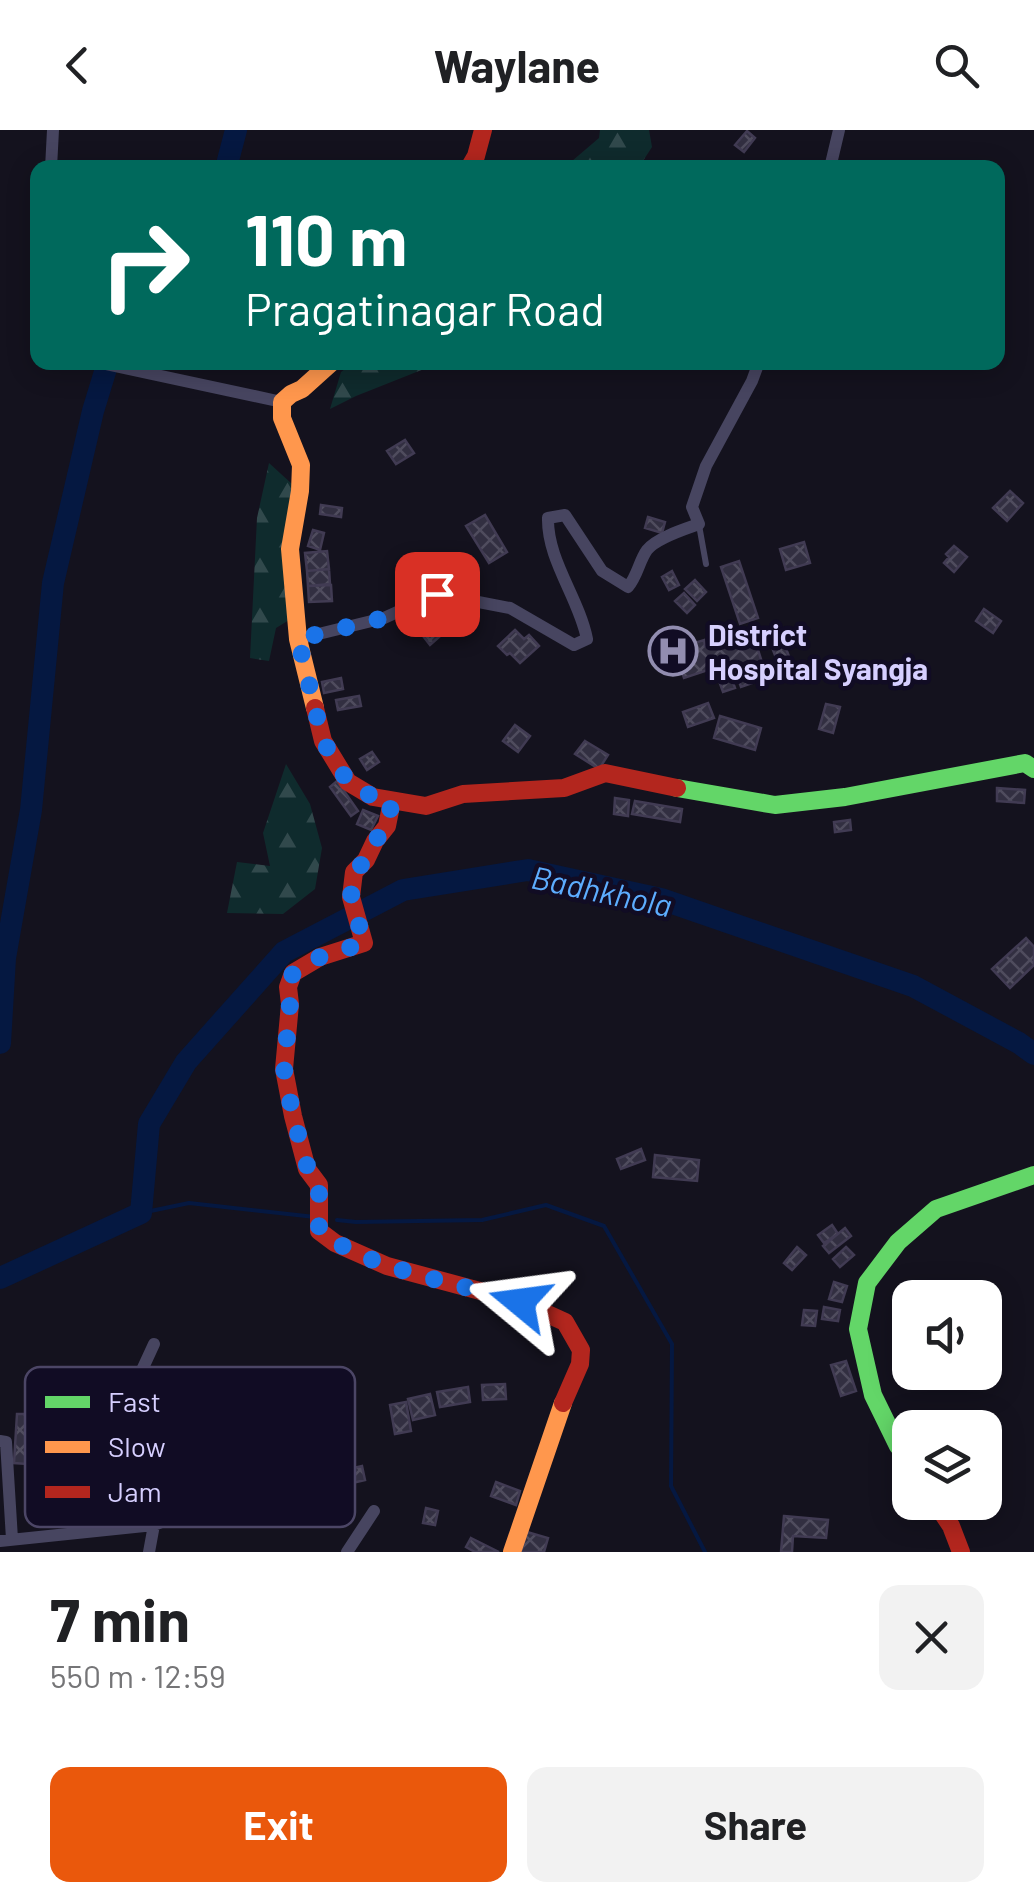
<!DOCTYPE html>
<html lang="en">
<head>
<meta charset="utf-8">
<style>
  :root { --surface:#fff; --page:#f2f2f2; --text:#202124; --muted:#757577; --accent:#ea580c }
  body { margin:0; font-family:Barlow,sans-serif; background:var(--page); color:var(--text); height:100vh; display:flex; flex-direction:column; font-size:38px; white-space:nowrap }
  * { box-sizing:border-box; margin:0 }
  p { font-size:32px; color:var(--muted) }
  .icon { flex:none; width:55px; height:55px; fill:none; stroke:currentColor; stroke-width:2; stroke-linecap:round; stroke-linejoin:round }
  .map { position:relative; height:1422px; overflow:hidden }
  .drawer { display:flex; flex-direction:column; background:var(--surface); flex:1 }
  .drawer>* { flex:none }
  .guide { position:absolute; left:30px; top:30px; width:975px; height:210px; border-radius:20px; box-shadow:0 5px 25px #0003; background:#00695c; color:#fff; overflow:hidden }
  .controls { position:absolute; left:892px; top:1150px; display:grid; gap:20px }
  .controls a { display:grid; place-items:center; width:110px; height:110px; border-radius:20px; background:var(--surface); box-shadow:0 5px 25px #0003; font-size:50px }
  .pin { position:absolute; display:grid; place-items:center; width:85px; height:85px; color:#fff; margin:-42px; border-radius:20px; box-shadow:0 5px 15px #0006 }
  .me { position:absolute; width:110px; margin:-55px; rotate:286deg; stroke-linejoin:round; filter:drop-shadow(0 0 8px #0008) }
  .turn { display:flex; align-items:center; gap:35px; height:210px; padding:0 50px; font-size:45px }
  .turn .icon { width:130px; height:130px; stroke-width:2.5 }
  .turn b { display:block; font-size:70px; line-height:85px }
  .round { display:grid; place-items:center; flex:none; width:105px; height:105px; border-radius:20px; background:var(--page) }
  .summary { display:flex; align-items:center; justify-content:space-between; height:170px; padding:0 50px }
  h1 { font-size:60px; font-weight:700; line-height:75px }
  .cta { display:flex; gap:20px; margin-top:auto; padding:20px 50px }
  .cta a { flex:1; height:115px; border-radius:20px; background:var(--accent); color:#fff; font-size:40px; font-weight:700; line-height:115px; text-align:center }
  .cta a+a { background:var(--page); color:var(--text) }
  header { display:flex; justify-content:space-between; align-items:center; height:130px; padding:0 50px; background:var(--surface); font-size:45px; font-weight:700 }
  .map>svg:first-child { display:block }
  .forest { fill:url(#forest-firs) }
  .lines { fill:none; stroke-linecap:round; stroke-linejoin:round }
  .stream { stroke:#051841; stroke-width:4 }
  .river { stroke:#051841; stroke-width:22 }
  .building { fill:url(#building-cross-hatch); stroke:#413b53; stroke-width:2.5 }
  .lane { stroke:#474560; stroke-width:6 }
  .street { stroke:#474560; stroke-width:12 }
  .fast { stroke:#63d668; stroke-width:18 }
  .slow { stroke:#ff974d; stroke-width:18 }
  .jam { stroke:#b3261e; stroke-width:18 }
  .route { stroke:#1a73e8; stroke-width:18; stroke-dasharray:0 32.4 }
  .labels { text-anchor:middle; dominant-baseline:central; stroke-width:9; stroke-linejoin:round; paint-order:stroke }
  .poi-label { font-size:30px; font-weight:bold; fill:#d6cfff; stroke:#110c24; text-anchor:start }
  .water-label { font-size:32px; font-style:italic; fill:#5dadff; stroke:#110c24 }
  .key { fill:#110c24; stroke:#4c4666; stroke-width:2.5 }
  .key-label { font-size:28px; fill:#d6cfff }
</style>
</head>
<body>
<header><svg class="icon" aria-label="back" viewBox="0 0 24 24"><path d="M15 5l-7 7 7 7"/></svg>Waylane<svg class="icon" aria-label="search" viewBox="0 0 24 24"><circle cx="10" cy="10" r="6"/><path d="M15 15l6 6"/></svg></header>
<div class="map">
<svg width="1034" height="1422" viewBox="0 0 1034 1422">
  <defs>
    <pattern id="forest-firs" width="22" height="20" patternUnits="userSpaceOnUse" patternTransform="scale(2.5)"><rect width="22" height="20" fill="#0f2b2d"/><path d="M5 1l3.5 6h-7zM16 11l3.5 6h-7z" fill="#31494c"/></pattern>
    <pattern id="building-cross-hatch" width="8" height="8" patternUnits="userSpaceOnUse" patternTransform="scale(2.5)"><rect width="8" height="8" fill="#322f41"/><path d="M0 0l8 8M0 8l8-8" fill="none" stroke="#4f4c5e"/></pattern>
  </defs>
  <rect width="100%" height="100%" fill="#14121e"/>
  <path class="forest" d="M600,0h49l3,17 -13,20h-74l34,-29z
    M355,232h75v1l-6,6 -68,27 -26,13 11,-37z
    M269,333l23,21 2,133 -18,11 -7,33 -19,-3 7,-140z
    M286,634l24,40 12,44 -7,41 -32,25 -56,-1 10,-51 33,4 -7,-33z"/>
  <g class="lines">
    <path class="stream" d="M141,1083l48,-10 126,14
      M337,1090l19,2 126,-2 64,-15 58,21 68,118 -1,142 34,66"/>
    <path class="river" d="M226,38l10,-38
      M0,913l5,-85 26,-148 22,-227 40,-172 15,-49
      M0,1148l141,-65 8,-89 37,-62 98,-110 119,-62 125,-20 133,29 252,87 106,57 15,11"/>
  </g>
  <path class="building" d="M747,1l8,7 -11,14 -9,-7z
    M405,310l9,13 -18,11 -9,-13z
    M1010,361l13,12 -16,18 -14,-13z
    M321,375l21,3 -1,9 -21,-3z
    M485,385l22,37 -18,11 -23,-37z
    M648,387l17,5 -3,11 -17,-5z
    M313,400l11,3 -4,17 -12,-4z
    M804,412l6,21 -24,7 -6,-21z
    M954,416l13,11 -13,15 -10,-9 5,-6 -3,-3z
    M327,421l2,18 -22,2 -2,-18z
    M739,431l19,57 -18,6 -19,-57z
    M329,439l1,15 -22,2 -1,-15z
    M672,441l7,14 -10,5 -7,-13z
    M695,450l11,12 -9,9 -12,-12z
    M331,455l1,16 -23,1 -1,-16z
    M684,463l11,12 -8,8 -12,-12z
    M984,479l17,12 -8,12 -17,-12z
    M439,493l7,8 -16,14 -7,-9z
    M515,500l9,9 5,-4 10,11 -19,17 -10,-10 -3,2 -9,-9z
    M752,501l15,47 -26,9 -9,-25 -48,16 -7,-22 6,-2 -2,-7 23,-7 1,6z
    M785,516l5,13 -12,4 -5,-13z
    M730,544l5,14 -12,4 -5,-14z
    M341,548l2,11 -19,4 -2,-11z
    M359,566l2,10 -23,4 -2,-10z
    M708,573l6,15 -26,9 -5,-15z
    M826,574l14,3 -7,26 -14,-4z
    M720,586l41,12 -6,22 -41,-12z
    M515,595l15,11 -12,16 -15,-11z
    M585,611l23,14 -9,14 -24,-15z
    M372,622l7,10 -12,8 -7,-11z
    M337,651l21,30 -7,5 -21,-29z
    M997,658l28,2 -1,13 -27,-2z
    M615,668l14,2 -1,16 -14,-2z
    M635,671l47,8 -2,13 -48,-8z
    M363,680l15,6 -7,14 -14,-6z
    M850,690l1,10 -16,2 -1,-10z
    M1026,808l8,9v18l-24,23 -18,-19z
    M641,1019l4,11 -24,9 -4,-10z
    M655,1025l44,5 -2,21 -44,-4z
    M832,1095l6,9 -14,9 -6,-8z
    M845,1098l6,8 -22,17 -6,-7z
    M797,1117l9,8 -14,15 -8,-7z
    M846,1117l8,8 -14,12 -7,-8z
    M834,1152l13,4 -5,16 -13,-3z
    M824,1177l16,3 -2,11 -16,-2z
    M804,1180l13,1 -2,15 -13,-1z
    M846,1231l10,30 -15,5 -10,-31z
    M505,1254l1,15 -23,1 -1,-15z
    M468,1257l2,15 -30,5 -3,-15z
    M430,1264l5,21 -22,5 -5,-21z
    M406,1272l5,29 -16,3 -5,-29z
    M17,1284h13l-1,16h25v19h-26l-1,15 -13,-1z
    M362,1336l3,14 -30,7 -3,-14z
    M496,1352l24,9 -4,14 -25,-9z
    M426,1378l12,3 -3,14 -12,-2z
    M784,1386l44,4 -2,18 -33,-2 -1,16h-11z
    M527,1402l21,6 -4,14h-23z
    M471,1408l28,14h-24l-9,-5z"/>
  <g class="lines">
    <path class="lane" d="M699,395l7,39"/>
    <path class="street" d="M51,38l2,-38
      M830,38l9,-38
      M96,232l186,40
      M298,509l86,-21 53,-24 73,14 64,37 13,-6c-8,-41 -40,-79 -39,-121l17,-3 37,56 26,16c10,-12 11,-26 19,-37 9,-12 38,-21 52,-26l-7,-17 14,-41 46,-85 7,-19
      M0,1311l6,1 6,97
      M0,1411l154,-16 109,-41
      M149,1422l5,-27 8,-21 -20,-134 12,-26
      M347,1422l27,-41"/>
    <path class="fast" d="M677,658l98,17 70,-8 180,-34 9,6
      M910,1331l-12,-15 -25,-51 -15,-66 9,-46 31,-41 38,-33 98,-34"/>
    <path class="slow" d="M315,578l-17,-69 -8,-90 10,-58 1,-26 -19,-47v-16l9,-8 11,-5 30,-27
      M512,1422l51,-149"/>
    <path class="jam" d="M469,38l7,-12 7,-26
      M315,578l8,33 25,41 25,15 53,9 37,-12 101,-6 41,-15 72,15
      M392,671l-5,25 -12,15 -9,19 -12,12 -3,25 13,46 -44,14 -27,16 -5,14 2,17 -6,65 9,47 14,53 12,16v46l16,12 52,23 134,36 44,20 16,28 -1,14 -17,39
      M935,1372l16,24 10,26"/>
  </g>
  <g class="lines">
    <path class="route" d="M437,464l-53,24 -86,21 25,102 25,41 25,15 19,4 -5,25 -12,15 -9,19 -12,12 -3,24 13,47 -44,14 -27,16 -5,14 2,17 -6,65 9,47 15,53 11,16v45c48,40 141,53 201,72"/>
  </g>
  <defs>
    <g id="hospital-ring" transform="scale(2.5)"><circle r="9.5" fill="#110c24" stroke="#928db0" stroke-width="1.5"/><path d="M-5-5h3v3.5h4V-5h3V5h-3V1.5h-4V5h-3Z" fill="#928db0"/></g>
  </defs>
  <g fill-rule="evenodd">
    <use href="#hospital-ring" x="673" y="521"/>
  </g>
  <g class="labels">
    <g class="poi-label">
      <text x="708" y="504">District<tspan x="708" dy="34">Hospital Syangja</tspan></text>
    </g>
    <g class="water-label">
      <text transform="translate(602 760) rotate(12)">Badhkhola</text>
    </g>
  </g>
  <rect x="25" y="1237" width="330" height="160" rx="15" class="key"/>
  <rect x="45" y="1266" width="45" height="12" fill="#63d668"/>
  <rect x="45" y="1311" width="45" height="12" fill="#ff974d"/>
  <rect x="45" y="1356" width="45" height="12" fill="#b3261e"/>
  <g class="key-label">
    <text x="108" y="1282">Fast</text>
    <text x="108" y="1327">Slow</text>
    <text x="108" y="1372">Jam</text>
  </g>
</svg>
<div class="controls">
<a><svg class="icon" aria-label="sound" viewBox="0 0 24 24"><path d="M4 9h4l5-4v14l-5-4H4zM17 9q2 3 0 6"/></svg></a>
<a><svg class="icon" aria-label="layers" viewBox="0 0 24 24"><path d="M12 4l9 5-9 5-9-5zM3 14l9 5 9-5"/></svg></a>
</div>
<div class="pin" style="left:437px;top:464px;background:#d93025"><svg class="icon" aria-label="arrive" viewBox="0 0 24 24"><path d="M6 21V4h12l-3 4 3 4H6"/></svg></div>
<svg class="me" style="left:520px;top:1172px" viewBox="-20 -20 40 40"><path d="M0-17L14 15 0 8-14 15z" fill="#1a73e8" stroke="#fff" stroke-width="4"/></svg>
<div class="guide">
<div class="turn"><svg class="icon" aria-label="right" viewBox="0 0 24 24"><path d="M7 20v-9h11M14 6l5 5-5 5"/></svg><div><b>110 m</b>Pragatinagar Road</div></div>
</div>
</div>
<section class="drawer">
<div class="summary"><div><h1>7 min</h1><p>550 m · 12:59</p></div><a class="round"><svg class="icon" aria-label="close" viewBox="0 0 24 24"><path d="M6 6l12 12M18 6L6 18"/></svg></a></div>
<div class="cta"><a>Exit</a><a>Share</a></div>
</section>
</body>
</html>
